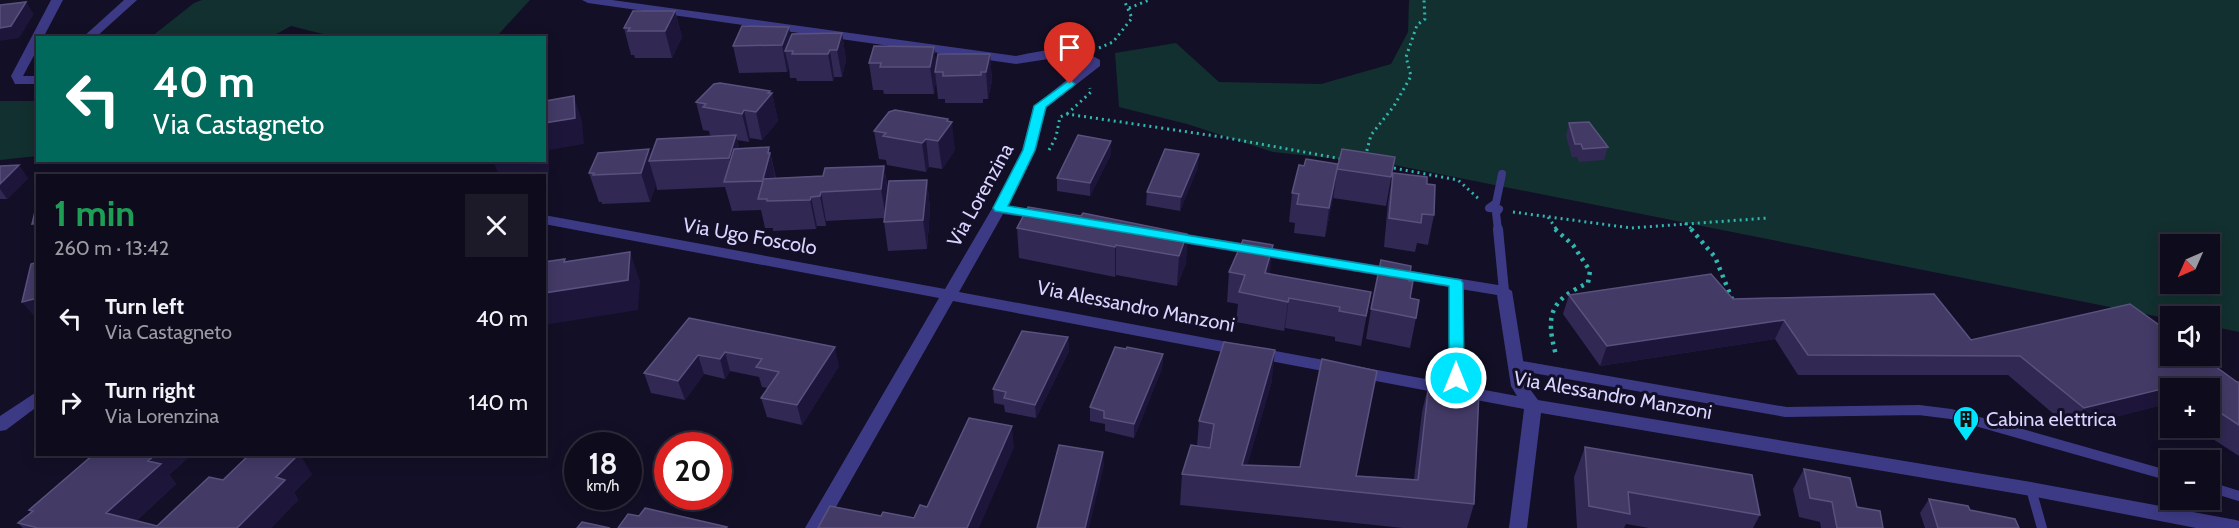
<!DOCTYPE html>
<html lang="en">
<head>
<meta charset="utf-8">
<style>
  :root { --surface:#0e0b1c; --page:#1c1929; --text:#f1f3f6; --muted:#9b9ba3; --line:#2e2b3b }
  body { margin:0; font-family:Cabin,sans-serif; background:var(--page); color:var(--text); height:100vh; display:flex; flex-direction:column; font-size:22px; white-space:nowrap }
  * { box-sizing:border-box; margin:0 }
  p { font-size:20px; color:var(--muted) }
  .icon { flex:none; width:33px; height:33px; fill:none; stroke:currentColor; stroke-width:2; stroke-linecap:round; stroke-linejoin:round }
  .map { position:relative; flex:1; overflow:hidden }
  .details { position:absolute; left:36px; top:174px; width:510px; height:282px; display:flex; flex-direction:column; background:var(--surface); border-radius:0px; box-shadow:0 3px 15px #0003,0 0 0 2px var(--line) }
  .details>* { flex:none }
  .banner { position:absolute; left:36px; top:36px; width:510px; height:126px; border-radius:0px; box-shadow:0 3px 15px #0003,0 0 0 2px var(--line); background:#00695c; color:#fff; overflow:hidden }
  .needle { width:39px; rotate:225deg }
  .buttons { position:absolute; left:2160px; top:234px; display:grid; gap:12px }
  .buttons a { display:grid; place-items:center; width:60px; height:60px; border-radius:0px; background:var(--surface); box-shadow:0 3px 15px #0003,0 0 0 2px var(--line); font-size:30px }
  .speed { position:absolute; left:564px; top:432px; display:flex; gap:12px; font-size:30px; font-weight:700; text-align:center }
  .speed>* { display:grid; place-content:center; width:78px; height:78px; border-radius:50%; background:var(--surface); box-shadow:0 3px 15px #0003,0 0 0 2px var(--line); line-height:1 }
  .speed small { font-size:15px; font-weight:400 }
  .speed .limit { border:9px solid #d22; background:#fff; color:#111 }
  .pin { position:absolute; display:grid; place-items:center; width:51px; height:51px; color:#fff; margin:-62px -26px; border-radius:50% 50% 50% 0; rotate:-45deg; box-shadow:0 0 6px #0007 }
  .pin .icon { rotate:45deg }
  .me { position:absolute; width:66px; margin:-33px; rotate:0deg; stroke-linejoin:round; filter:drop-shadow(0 0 4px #0008) }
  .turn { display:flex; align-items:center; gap:21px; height:126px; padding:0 18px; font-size:27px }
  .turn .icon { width:78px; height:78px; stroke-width:2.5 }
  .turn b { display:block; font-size:42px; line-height:51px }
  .round { display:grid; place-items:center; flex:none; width:63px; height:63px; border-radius:0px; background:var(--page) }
  .summary { display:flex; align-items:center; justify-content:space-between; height:102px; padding:0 18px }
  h1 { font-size:36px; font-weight:700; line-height:45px; color:#1e9e55 }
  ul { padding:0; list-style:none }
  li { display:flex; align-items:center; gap:18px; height:84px; padding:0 18px }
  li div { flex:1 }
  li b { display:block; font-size:22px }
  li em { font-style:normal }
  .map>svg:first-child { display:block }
  .green { fill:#12302f; fill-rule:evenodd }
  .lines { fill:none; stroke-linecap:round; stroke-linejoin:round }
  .path-far1 { stroke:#2fb8b0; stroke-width:3; stroke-dasharray:2 4; stroke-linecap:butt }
  .path { stroke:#2fb8b0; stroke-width:4.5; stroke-dasharray:3 5; stroke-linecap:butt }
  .lane-far1 { stroke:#3d3a85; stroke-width:8 }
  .lane { stroke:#3d3a85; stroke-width:10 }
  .street { fill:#3d3a85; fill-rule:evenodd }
  .wall { fill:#312854 }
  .shaded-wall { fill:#1d163a }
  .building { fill:#433a66; stroke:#5a527e; stroke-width:1.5 }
  .route { fill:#00e5ff; stroke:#0095a6; stroke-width:1.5 }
  .labels { text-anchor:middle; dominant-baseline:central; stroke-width:6; stroke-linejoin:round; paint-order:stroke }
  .street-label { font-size:20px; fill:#d9d4ff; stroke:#130f26 }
  .poi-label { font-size:20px; fill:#d9d4ff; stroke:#130f26; text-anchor:start }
</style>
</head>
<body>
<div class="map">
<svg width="2239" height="528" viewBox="0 0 2239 528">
  <rect width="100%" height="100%" fill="#130f26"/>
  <path class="green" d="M202,0h328l-34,37 -157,1 -48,-12 -20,11h-120l43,-34z
    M1409,0h830v332l-29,-6v-10h-40v3l-776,-154 -121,-13 -86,-28 -68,-17 -4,-54 61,-10 43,39 102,2 70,-20 17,-32zM2170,244h40v40h-40z
    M0,101h37v55l-37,4z"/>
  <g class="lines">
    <path class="path-far1" d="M1129,8l20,-8
      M1099,48l14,-6 19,-24 -8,-18
      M1067,114l24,-22 -1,-4
      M1049,150l7,-13 4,-20 7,-3 155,23 120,22
      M1368,156l-2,-2 5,-19 23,-29 17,-30 -5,-19 11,-32 8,-6 -1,-19
      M1388,167l70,13 22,20
      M1513,212l118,16 137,-10
      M1548,217l9,13
      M1685,223l8,7"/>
    <path class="path" d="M1555,229l18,16 17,26 -2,12c-38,17 -43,32 -32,72
      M1691,229l24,28 17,42"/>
    <path class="lane-far1" d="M1498,230l-2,-17 3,-4 -10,-1 7,-5 6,-29"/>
    <path class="lane" d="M1498,229l6,62
      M1456,283v95
      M1516,365l270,47 133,-2 32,4 219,62
      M2210,487l29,9
      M2031,489l11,39"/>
    <path class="street" d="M51,0h12l-20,38h-5v10l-15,28h15v8h-23l-4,-8z
      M124,0h13l-42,38h-13z
      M582,0h30l404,56c30,-6 57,-13 84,4v6l-54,42 -10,42 -28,56 37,6 7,4 -7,4 -42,-6 -44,78 558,104 -6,-10 -14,-91 -328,-54 -7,-5 7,-5 335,55 8,5 15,94 11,15 493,82 205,38 3,1v7h-43l-165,-32 -490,-83 -14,115h-18l15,-119 -571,-108 -129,227h-19l134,-230 -395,-74v-9l401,74 55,-94 22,-45 12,-44 54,-43 -20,-7 -52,8 -428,-61z
      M38,391v15l-32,24 -6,1v-15z"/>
  </g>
  <path class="wall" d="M675,11l7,26 -10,21h-37l-1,-3h-3l-7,-27z
    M842,33l4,27 -4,17h-8l-1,4h-36l-1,-3h-6l-1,-10 -2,4 -48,1 -6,-27 58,-10z
    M934,47l2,17 54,-10 2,27 -4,18h-5v4h-38v-4h-7l-2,-18 -2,13h-50l-1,-4h-10l-4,-27z
    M770,91v2h2l6,28 -16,19 -12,-2 -1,4 -12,-2 2,8 30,-1 7,31 47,-2 61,-10 4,24 39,-10 3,29 -3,40 -39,2 -4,-29v-4l-58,3v5h-9l-1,3 -43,2v-3h-8l-4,-18 -29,1 -7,-24 -68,3 -1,-6 -6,18 -48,2v-2h-3l-10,-29 125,-37 -4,-1 -1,-4 -6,-1 -7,-28z
    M948,121l7,29 -13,19 -13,-2 -3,5 -39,-7 -1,-5 -7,-1 -5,-28z
    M1569,123l39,24 -4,13 -25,2 -2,-5h-5l-6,-21z
    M1111,141v13l-21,42 -33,-5v-13z
    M1395,157l-9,49 -53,-8 1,-5 -9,44 -31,-4 1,-10 -6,-1 3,-29 12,-27 34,-2z
    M0,166l28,12 -21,21h-7z
    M1198,167l-18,44 -34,-6 1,-13z
    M1393,173l34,11 7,31 -6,30 -11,-2 -2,9 -31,-5 4,-45z
    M1017,228l170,6 -1,29 -9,23 -61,-11 -1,2 -96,-19z
    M1229,272l41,2 101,18 -10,54 -26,-5v-4l-50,-9 -1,3 -48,-9 2,-18 -11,-2z
    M1409,281l1,17 6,20 -6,30 -44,-9 5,-30z
    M1569,295l164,4 238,41 266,42h2v74l-43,-28h14v-40h-40v23l-8,-6 -92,23 -62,-53h-210l-23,-36 -175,27 -37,-52z
    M689,318l150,48 -37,59 -35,-8 -6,-19 7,-10 -6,-1 -3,-10 -29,-6 -5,8 -21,-5 -19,26 -34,-7 -7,-20z
    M1068,337l1,14 -33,67 -31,-6 -1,-7 -10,-2 -1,-14z
    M1126,349l37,5 -1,14 -28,70 -29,-7v-7l-15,-3v-14z
    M1272,381l-25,84 110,11 57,3 8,-67 7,-30 45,122 -7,24h-64l-223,-23 2,-31 15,-28 2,-25z
    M1585,447l175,68 -7,13h-104l-23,-4 -2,4h-47l-3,-51z
    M94,454h98l-23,21 7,9 -40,37 21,5 66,-46 89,-6 -18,18 4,8 -27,28h-248l-5,-5 13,-11 -2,-2z
    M1804,469l53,38 26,21h-62l-1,-6 -21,-5 -6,-28z
    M1929,499l41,11 49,18h-94l-5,-15z"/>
  <path class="shaded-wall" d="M26,2l8,12 -15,24 -19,3v-13z
    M675,11l7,26 -10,21 -7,-27z
    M789,27l5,26 -1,-2h-8l4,17 -2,4 -5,-27z
    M842,33l4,27 -4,17 -5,-27z
    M934,47l3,25h-2l1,9 -2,13 -4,-27z
    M830,50l4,27 -1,4 -5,-27z
    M990,54l2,27 -4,18 -2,-27z
    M544,91l9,26 21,-21 8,25 2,23 -35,6v23l-14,3h-36l-6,-16h51z
    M770,91l1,4 1,-2 6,28 -16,19 -6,-28z
    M744,110l6,28 -1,4 -7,-28z
    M948,119l1,7 3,-4 3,28 -13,19 -4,-28z
    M736,135l7,28 -8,19 -6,-24z
    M926,139l3,28 -3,5 -4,-29z
    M1111,141v13l-21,42v-13z
    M769,147l6,29 1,5 -13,-2z
    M649,149l4,12h-4l7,23 -6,18 -9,-29z
    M1199,154l-1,13 -18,44 1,-14z
    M369,160h16l-14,3z
    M1338,164l-4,29 -9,44 4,-29z
    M19,165l9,13 -21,21 -7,-10v-5z
    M884,166l4,28 -2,24 -5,-29z
    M927,180l3,29 -3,40 -4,-29z
    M821,192l5,29v5l-6,-30z
    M811,197l6,29 -1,3 -6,-29z
    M38,223v9l-6,-8z
    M1187,234l-1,29 -9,23 2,-30z
    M1116,245v30l-1,2v-30z
    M1273,245l-3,29 -5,-1z
    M630,252l10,29 -2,29 -94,15v-32l20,-31 1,-3 11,29z
    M38,298v16l-5,1 -11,-13z
    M1289,298l-4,30 -1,3 4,-29z
    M1784,320l-9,19 -175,27 7,-20z
    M1068,337l1,14 -33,67 -1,-13z
    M835,347l4,19 -37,59 -5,-20z
    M1275,350l-3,31 -29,99 -1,-15z
    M725,352l5,19 -5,8 -5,-20z
    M1163,354l-1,14 -28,70v-14z
    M698,355l6,19 -19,26 -7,-19z
    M2178,385l-3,3h-5v6l-8,11 -92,23 14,-20z
    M1012,426l2,22 -35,80h-12z
    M1103,452l1,14 -15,62h-4z
    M156,454h36l-23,21 7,9 -48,44 -22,-15 42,-52z
    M300,454l12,20 -18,18 4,8 -27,28h-34l39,-51z"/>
  <path class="building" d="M26,2l-15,24 -11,2v-23z
    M633,11h42l-10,20h-37l2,-3h-6z
    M742,26l47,1 -7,18 -49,1z
    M842,33l-5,17h-7l-2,4h-36l1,-3h-8l7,-17z
    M874,46l60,1 -4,20h-50l1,-4h-12z
    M938,54h52l-4,18h-5v3l-38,1v-4h-8z
    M720,83l50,8 -2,2h4l-16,19 -12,-2 -2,4 -39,-7 3,-3 -10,-2 18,-18z
    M544,91l1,10 29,-5 1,22 -31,5z
    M895,110l53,9 -1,2 5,1 -14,19 -12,-2 -4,4 -39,-7 3,-3 -12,-2 15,-19z
    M1589,122l19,25 -25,2 -2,-5h-6l-6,-21z
    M736,135l-7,23 -80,3 8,-22z
    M1078,135l33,6 -21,42 -33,-5z
    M769,147l-1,6h2l-7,26 60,-3 2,-8 59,-2 -3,23 -60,3 -1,4 -9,1 -1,3 -43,1v-2h-9l5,-18 -39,1 10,-33z
    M649,149l-8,24 -48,2 1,-2h-5l9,-20z
    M1165,149l34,5 -18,43 -34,-5z
    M1342,149l53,8 -4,20 -54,-8z
    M1306,159l32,5 -9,44 -32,-4 2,-10 -7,-1 7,-28 5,1z
    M19,165l-19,19v-18z
    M1393,173l34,4v7l8,1 -1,30 -12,-1 -1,9 -32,-5z
    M927,180l-4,40 -39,2 5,-41z
    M38,199v24l-6,1z
    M1028,207l53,9 2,-3 104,21 -8,22 -63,-11 -1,2 -98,-19z
    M1243,240l30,5 -8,28 106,19 -5,24 -27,-5 1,-4 -51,-9 -1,4 -49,-10 6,-17 -16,-3z
    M630,252l-2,28 -84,13v-31l21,-3 -1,3z
    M1381,260l30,6 -2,15h4l-3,17 9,2 -3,18 -45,-9z
    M38,262v36l-16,4 9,-38z
    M1711,274l22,25 201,-5 37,46 159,-36 40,29v23h31l36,26h2v43l-29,-19v-18h-28l-4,-3 -94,23 -64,-52 -212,-1 -24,-35 -177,26 -38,-51z
    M689,318l146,29 -38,58 -36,-7 18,-26 -23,-5 6,-8 -37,-7 -5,7 -22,-4 -20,26 -34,-8z
    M1022,331l46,6 -33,68 -31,-7 2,-6 -13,-3z
    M1224,342l51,8 -33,115 58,2 22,-108 55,12 -21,105 62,4 11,-98 50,9 -5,113 -292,-30 9,-29 19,3 4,-24 -15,-3z
    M1115,347l11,2 1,-2 36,7 -29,70 -30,-6v-7l-14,-4z
    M969,418l43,8 -45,102h-149l12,-22 51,10 2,-4 31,6 6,-13 7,2z
    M1059,445l44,7 -18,76h-48z
    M1585,447l167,28 8,40 -132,-23 2,22 -41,-8z
    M94,454h62l-8,7 13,3 -55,49 51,13 52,-49 14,3 27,-26h49l-23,23 9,3 -48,48h-199l-20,-5 15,-12 -4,-1z
    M1804,469l46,9 7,29 23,4 3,17h-46l-5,-26 -22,-4z
    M1929,499l39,7 2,4 45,9 4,9h-81z
    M645,508l82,19 -1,1h-108l10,-14 11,2z
    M582,522l28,6h-33z"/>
  <path class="route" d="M1070,80l5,4 -2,2 -27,21 -11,43 -27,56 453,74 2,3 1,95 -2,4h-11l-2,-4v-92l-454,-75 -2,-3 30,-58 11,-44z"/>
  <defs>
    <g id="building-pin" transform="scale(1.35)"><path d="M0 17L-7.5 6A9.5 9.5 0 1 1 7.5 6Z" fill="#00e5ff" stroke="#130f26"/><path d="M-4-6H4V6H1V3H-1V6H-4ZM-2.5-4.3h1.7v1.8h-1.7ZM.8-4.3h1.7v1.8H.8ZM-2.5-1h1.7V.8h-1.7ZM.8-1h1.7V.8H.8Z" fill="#111"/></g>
  </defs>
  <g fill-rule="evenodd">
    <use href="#building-pin" x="1966" y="419"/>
  </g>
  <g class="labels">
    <g class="street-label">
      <text transform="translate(980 195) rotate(-61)">Via Lorenzina</text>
      <text transform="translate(750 236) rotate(10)">Via Ugo Foscolo</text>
      <text transform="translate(1136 306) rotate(11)">Via Alessandro Manzoni</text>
      <text transform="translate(1613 395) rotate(10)">Via Alessandro Manzoni</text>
    </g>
    <g class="poi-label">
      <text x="1986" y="419">Cabina elettrica</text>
    </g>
  </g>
</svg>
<div class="buttons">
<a><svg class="needle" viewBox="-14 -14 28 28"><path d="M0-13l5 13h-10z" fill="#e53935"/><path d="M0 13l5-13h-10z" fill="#9b9ba3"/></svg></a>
<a><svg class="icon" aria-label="sound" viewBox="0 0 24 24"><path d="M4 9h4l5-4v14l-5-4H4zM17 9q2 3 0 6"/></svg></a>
<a>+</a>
<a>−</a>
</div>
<div class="speed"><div>18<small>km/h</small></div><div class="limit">20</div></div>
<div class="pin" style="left:1070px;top:84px;background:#d93025"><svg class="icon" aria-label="arrive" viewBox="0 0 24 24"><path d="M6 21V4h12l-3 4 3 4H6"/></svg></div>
<svg class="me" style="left:1456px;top:378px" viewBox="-20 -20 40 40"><circle r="17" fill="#00e5ff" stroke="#fff" stroke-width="3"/><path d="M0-11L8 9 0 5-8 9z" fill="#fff"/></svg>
<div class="banner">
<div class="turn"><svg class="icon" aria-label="left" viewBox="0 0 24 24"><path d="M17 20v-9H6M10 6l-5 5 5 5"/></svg><div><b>40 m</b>Via Castagneto</div></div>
</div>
<section class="details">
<div class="summary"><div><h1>1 min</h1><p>260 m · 13:42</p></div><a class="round"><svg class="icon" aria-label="close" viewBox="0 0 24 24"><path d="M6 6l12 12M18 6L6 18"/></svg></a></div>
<ul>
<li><svg class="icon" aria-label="left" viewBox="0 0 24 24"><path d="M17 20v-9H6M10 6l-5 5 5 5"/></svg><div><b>Turn left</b><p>Via Castagneto</p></div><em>40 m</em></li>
<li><svg class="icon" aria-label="right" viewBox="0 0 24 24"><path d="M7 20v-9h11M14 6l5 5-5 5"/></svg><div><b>Turn right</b><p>Via Lorenzina</p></div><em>140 m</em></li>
</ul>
</section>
</div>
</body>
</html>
